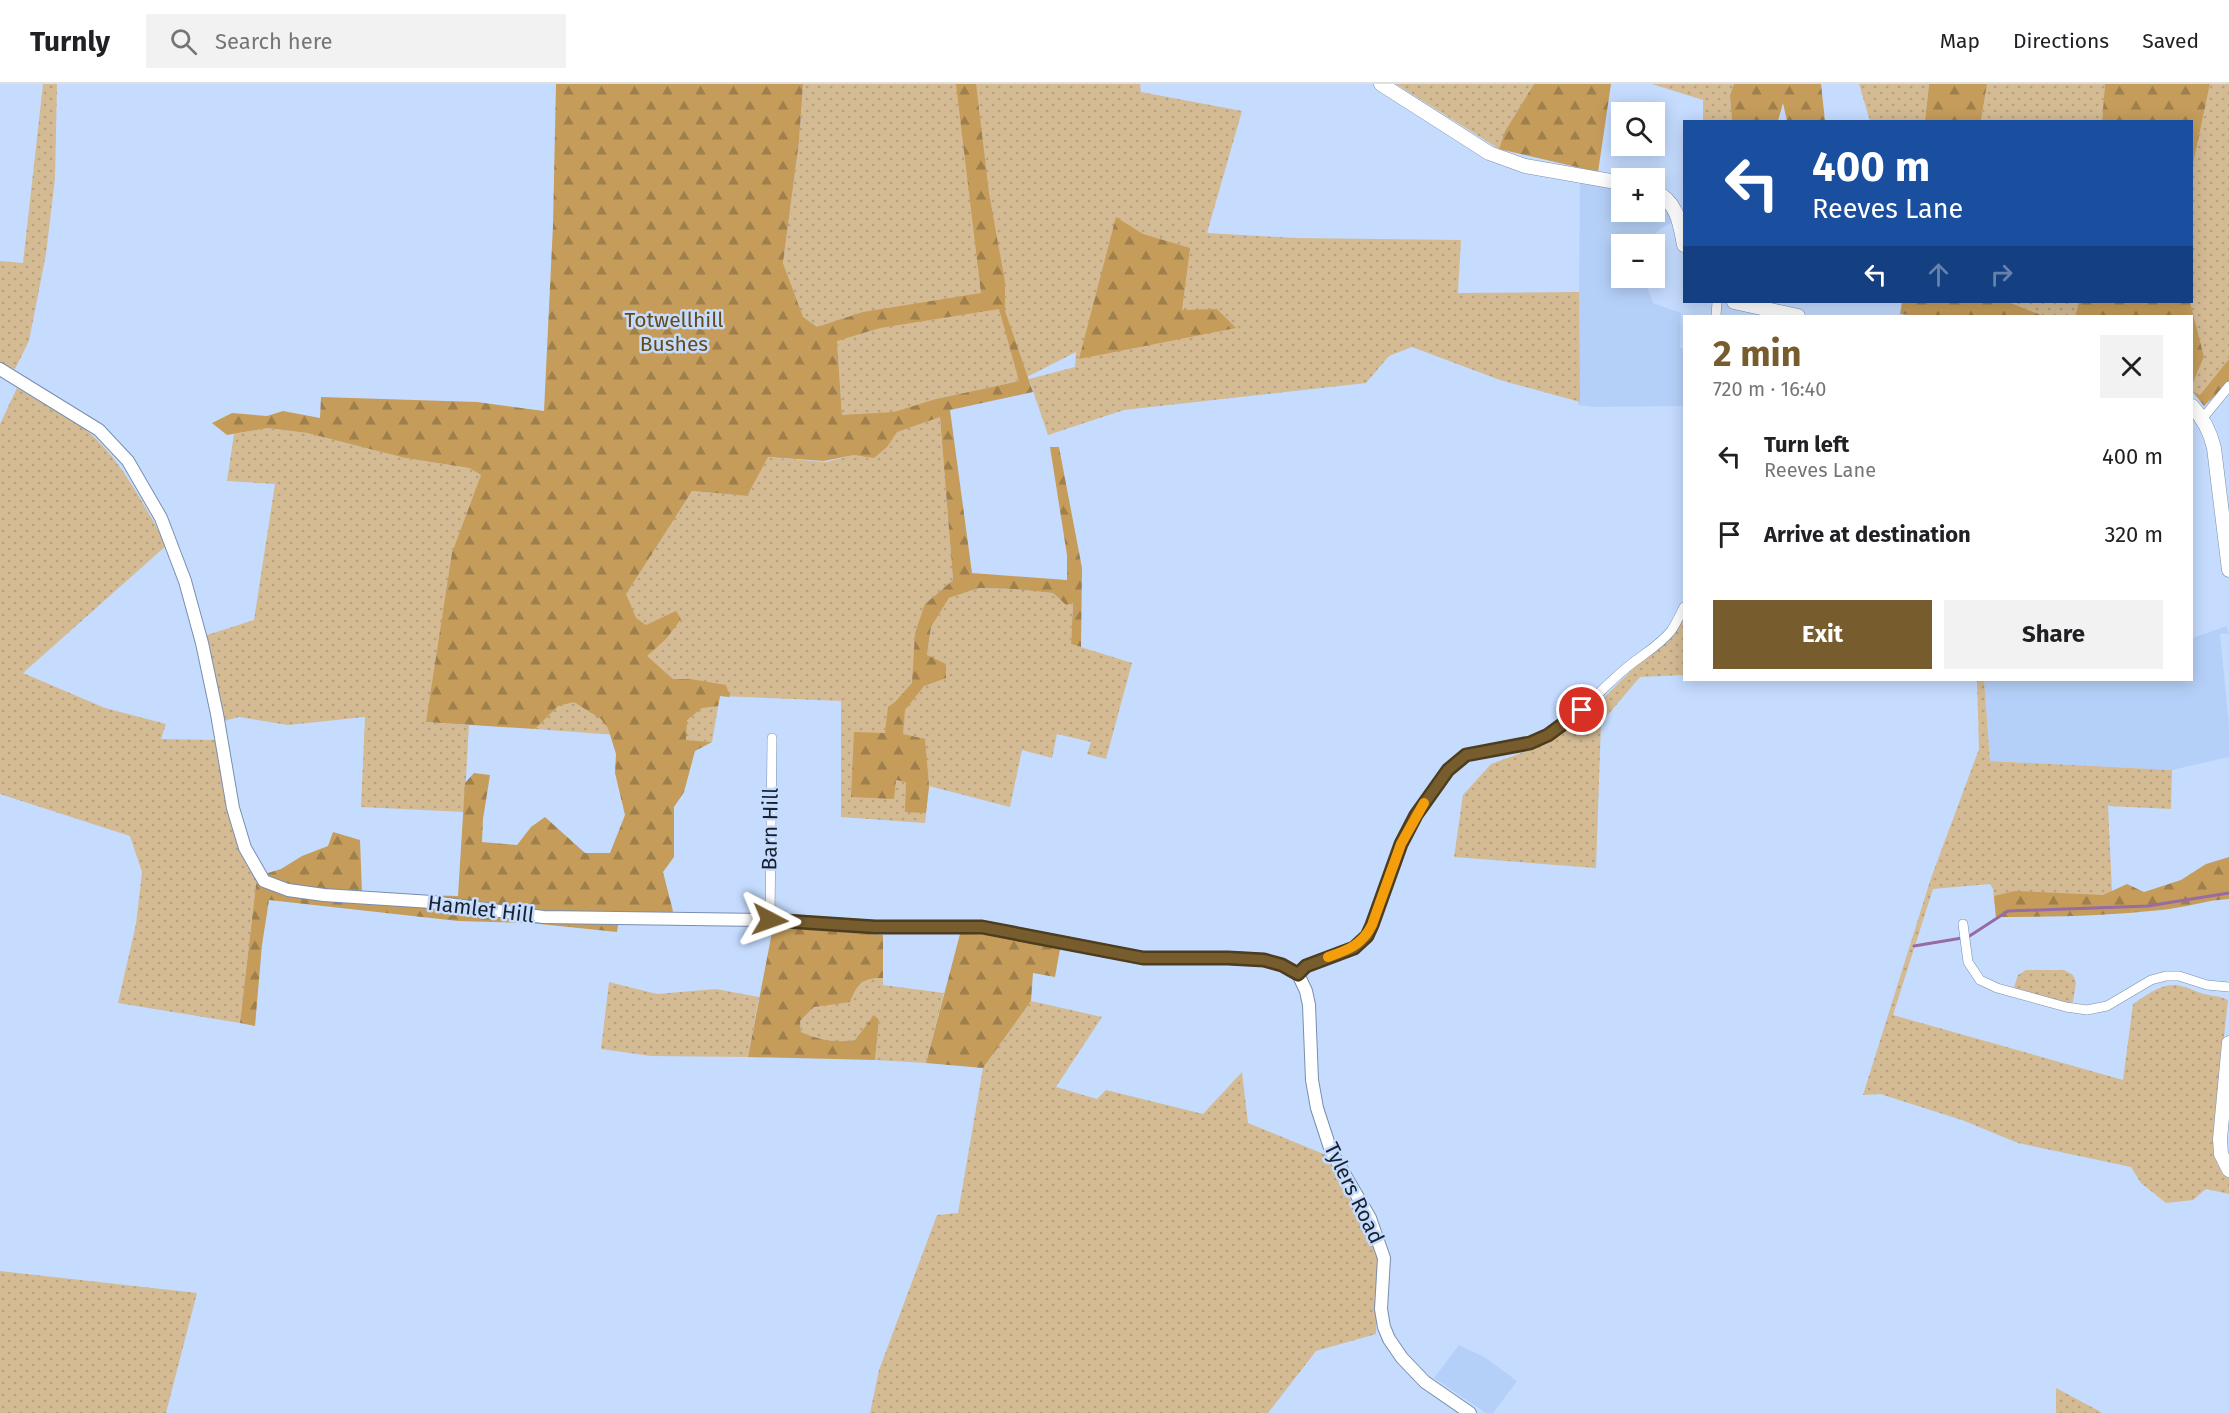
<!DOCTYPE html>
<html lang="en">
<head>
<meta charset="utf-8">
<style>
  :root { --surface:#fff; --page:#f2f2f2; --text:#202124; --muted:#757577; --line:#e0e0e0; --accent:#775c2e }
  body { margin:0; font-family:"Fira Sans",sans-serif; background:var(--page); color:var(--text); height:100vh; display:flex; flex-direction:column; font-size:22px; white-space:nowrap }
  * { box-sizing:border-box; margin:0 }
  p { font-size:20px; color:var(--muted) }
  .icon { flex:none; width:33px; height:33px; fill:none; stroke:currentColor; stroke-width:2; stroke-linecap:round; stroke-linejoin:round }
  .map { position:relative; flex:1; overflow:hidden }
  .drawer { position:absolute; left:1683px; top:231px; width:510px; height:366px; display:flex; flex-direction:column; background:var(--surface); border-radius:0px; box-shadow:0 3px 15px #0003 }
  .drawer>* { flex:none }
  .banner { position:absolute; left:1683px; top:36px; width:510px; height:183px; border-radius:0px; box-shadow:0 3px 15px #0003; background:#1a4fa0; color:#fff; overflow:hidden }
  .tools { position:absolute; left:1611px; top:18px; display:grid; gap:12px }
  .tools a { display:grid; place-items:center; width:54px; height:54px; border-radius:0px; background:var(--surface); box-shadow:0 3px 15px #0003; font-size:30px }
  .pin { position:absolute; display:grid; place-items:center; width:51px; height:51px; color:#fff; margin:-26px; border:3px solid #fff; border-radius:50%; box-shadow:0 2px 6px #0007 }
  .me { position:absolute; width:66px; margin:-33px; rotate:94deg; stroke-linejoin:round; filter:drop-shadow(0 0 4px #0008) }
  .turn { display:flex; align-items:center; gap:21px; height:126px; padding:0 30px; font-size:27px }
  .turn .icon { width:78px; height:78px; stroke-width:2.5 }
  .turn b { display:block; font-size:42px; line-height:51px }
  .lanes { display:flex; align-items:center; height:57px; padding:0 30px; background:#0003; justify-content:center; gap:30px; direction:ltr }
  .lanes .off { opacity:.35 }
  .round { display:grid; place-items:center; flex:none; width:63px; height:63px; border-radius:0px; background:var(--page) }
  .head { display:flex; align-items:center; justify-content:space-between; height:102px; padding:0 30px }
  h1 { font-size:36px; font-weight:700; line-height:45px; color:var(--accent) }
  .button { display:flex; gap:12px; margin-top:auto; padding:12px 30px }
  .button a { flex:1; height:69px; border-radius:0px; background:var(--accent); color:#fff; font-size:24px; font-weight:700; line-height:69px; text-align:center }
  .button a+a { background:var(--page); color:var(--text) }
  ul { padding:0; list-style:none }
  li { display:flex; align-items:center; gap:18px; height:78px; padding:0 30px }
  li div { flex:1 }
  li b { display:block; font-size:22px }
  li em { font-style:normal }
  header { display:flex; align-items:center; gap:36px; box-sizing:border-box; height:84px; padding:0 30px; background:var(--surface); border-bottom:2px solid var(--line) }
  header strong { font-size:28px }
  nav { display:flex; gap:33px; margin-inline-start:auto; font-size:21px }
  .search { width:420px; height:54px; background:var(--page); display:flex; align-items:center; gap:15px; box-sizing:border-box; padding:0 21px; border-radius:0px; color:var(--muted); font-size:22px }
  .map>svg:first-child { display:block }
  .built { fill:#b5d0f8 }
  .grass { fill:url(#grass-dots) }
  .forest { fill:url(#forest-firs); fill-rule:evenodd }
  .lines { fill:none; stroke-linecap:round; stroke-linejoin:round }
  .stream { stroke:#976ba3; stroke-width:3 }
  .minor-casing { stroke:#798eae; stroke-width:10 }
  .tertiary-casing { stroke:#798eae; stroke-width:14 }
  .secondary-casing { stroke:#798eae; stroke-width:15 }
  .minor { stroke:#fff; stroke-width:9 }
  .tertiary { stroke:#fff; stroke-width:12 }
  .secondary { stroke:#fff; stroke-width:14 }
  .route-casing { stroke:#4d3c1e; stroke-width:15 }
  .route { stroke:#775c2e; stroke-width:10 }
  .slow { stroke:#f59e0b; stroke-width:10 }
  .labels { text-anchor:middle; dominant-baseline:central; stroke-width:5; stroke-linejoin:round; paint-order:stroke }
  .park-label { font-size:21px; fill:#664a16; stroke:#c5dcff }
  .street-label { font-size:21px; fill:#18202d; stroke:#c5dcff }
</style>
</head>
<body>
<header>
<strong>Turnly</strong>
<div class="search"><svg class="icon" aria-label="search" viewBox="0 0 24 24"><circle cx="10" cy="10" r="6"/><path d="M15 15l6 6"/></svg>Search here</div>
<nav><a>Map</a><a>Directions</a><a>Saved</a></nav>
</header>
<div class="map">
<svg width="2229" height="1329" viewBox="0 0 2229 1329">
  <defs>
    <pattern id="grass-dots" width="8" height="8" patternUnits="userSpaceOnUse" patternTransform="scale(1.5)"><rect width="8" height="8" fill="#d4bb94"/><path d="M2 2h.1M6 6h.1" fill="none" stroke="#b5a080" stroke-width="1.8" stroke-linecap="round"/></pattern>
    <pattern id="forest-firs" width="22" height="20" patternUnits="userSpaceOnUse" patternTransform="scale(1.5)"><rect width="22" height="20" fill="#c59c5a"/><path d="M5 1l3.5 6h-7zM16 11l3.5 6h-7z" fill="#9f7f4b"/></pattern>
  </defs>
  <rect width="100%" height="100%" fill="#c5dcff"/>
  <path class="built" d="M1580,96l41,7 1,25h32l1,-17 7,2 11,24 -14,9 -14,14h-23v34h22l9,25 28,10 -1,35 4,1v57l-90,1 -16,-2z
    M2227,542l2,8h-9l9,91v32l-57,13 -182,-9 -6,-81h208v-42z
    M1459,1261l27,13 31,23 -24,32h-7l-52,-35z"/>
  <path class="grass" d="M43,0h14l-2,94 -9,76 -17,87 -14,28 -15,-5v-103l23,2z
    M803,0h337l1,8 101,19 -35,122 89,5 165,2 -3,53 121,-1 1,110 -80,-22 -88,-33 -23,9 -23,27 -242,27 -76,25 -19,-56 46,-12 1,-15 -57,29 -83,18 4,18 13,163 -28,24 2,51 4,-28 18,-29 30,-10 34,1 40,4 13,12 7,-3 -2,42 61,19 -26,96 -19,-5 4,-12 -34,-8 -5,24 -30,-8 -12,57 -81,-21 -4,37 -84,-6v-116l-121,-5 -8,46 -177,-13 26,-28 79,-131 52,-79 55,5 20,-39 59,5 27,-7 -11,-40 -5,-74 -35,-24 -19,-54 16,-121z
    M1396,0h138l-29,47 -6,18z
    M1652,0h82l-4,11 2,26h-29v-21z
    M1859,0h70l-4,37h-55z
    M1987,0h118l-3,37h-121z
    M2210,0h19v275l-29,37 -8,-5v-6l12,-28 -14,-49v-6h2v-133z
    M1997,218h82l-4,14h-32l-32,-13z
    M17,304c25,15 61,32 81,53 29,29 48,69 69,104l-144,128 82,35 61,16 -5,15 56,1 6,50 17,56 19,35 -3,3 -16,139 -122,-20 18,-79 6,-52 -12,-36 -130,-42v-370z
    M268,344l39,5 98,25 64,10 12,7 -55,247 43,3 -5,87 -103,-5 4,-90 -77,8 -49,-8 -15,4 -20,-85 50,-16 21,-136 -48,-3 7,-47z
    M1684,534v57l-44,2 -39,46 -5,145 -142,-11 9,-62 28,-31 58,-21 36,-27 51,-50 24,-18z
    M1977,596h7l6,81 182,9 -1,39 -63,-3 5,107 -117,4 -3,-28 -3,-5 -57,5 -40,126 230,65 10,-76c14,-9 30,-23 48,-18 8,2 16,6 23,8 9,2 16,2 24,6l-13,118 1,35 13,24v17l-23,-5 -13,11 -27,3 -25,-20 -10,-16 -113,-24 -56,-23 -82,-26 -17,1 68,-217 48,-129z
    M2026,886h38l9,5 3,7 -3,20 -3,2 -54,-15 -2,-2 4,-12z
    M870,893l13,1v7l61,8 -18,70 -51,-3 4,-40 -5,-4 -19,24c-19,3 -36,0 -54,-8l-1,-11 14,-14 41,-19z
    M609,898l48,12 59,-5 43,8 -11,60 -97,-1 -50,-7z
    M1031,917l71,16 -46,70 41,12 9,-9 97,24 39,-42 6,51 78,32 53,97 -3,82 -60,17 -48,62h-398l9,-43 58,-155 21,-2 25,-145z
    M0,1187l197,22 -31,120h-166z
    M2056,1304l45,24v1h-45z"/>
  <path class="forest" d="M556,0h247l-4,58 -16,121 20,54 14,10 46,-15 118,-19 -25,-209h20l13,109 16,89v29l28,81 -83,18 22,163 95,7v-25l-17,-108h9l23,121 -1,79 -10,-3 2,-41 -7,2 -13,-12 -40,-4 -34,-1 -30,10 -18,29 -4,28 19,9v14l-22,8 -19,24 -2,24 22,5 4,47 -3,27 -21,-1 1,-30 -10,-2 -2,19 -43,-2 3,-65 31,1 3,-26 7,-5 17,-19 3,-50 10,-29 28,-24 -13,-163 -43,15 -10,15 -13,11 -20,-3 -30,6 -56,-4 -21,39 -55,-5 -66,103 10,24 10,7 30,-14 5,8 -15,20 -19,17 26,23h17l36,6 4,12 -10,-1 -2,10 -16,2 -15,12 -1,20 26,2 -17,9 -11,41 -10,15v50l-11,15 10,39 -10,13 -45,1 -1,7 -87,-9 -72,-2 -189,-21 -7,45 -7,81 -15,-3 16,-139 12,-11 13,-4 21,-13 26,-10 5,-14 27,8 2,53 96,3 7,-113 9,-10 16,2 -7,44 -1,23 35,3 14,-18 14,-10 40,36h25l15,-38 -10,-42 1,-19 -8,-26 -7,-9 -27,-17 -16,4 -23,23 -109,-7 26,-169 29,-78 -12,-7 -64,-10 -98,-25 -39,-5 -41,7 -15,-12 20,-10 35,3 16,-5 37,7 1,-21 156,5 67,9 9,-186zM999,225l20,72 -83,18 -42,13 -52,3 -5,-74 43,-13z
    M1534,0h77l-13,88 -99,-23 6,-18z
    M1734,0h87l4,37h-38l-4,-18 -5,18h-46l-2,-26z
    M1929,0h58l-6,37h-56z
    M2105,0h105l-18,85v-47l-90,-1z
    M1116,133l27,17 47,14 -8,62 35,-1 19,19 -157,31z
    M1902,218h95l14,1 32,13h-124l-19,-2z
    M2079,218h111l14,55 -12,28v-69h-117z
    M2229,275v23l-25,24 -12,-15 8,4z
    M2229,773v42c-23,1 -45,9 -68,11 -55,6 -110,7 -165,7l-2,-21 21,-5 88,4 24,-11 17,8 37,-12 25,-16z
    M773,843l110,8v43c-20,-1 -26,6 -33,24l-36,5 -14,14 1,11c18,8 35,11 54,8l19,-25 5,5 -4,40 -127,-3z
    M988,848l72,17 -5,28 -22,-4 -2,28 -48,67 -57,-5 34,-129z"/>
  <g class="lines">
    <path class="stream" d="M1914,862l54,-9 40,-26 140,-5 81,-13"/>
    <g class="minor-casing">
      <path id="minor" d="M1716,232l1,-14
        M2203,334l26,-32
        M770,836l2,-182
        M1963,840l5,38 12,18 17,8 69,19 21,3 20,-4 44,-26 15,-4h13l28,9 22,2
        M1298,890c23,-25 55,-12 74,-49 18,-48 32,-94 62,-136 8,-10 14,-21 24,-28 20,-17 51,-10 74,-19 39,-15 63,-48 93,-73 15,-13 33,-22 46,-38 5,-7 9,-16 13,-24"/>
    </g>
    <g class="tertiary-casing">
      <path id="tertiary" d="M0,285l99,61 29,31 33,57 24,63 17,62 15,71 16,94 12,40 19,33 24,9 36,5 108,7 111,15 227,3 105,7h107l161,31h88l33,2 18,5 16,9 8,17 3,14 3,75 5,28 14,43 39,67 14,40 -3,51 3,18 5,12 13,19 23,24 45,31"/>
    </g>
    <g class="secondary-casing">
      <path id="secondary" d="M1381,0l108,69 36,13 97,17
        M1654,107c23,10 26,32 30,54
        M1734,218l64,14
        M2192,322c12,13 18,25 22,42l15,122
        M2229,959l-9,96 1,15 8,16"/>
    </g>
    <use href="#minor" class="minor"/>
    <use href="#tertiary" class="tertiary"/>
    <use href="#secondary" class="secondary"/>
  </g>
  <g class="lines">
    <g class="route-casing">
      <path id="route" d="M770,836l105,7h107l161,31h85l36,2 18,5 16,9 8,-8 48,-18 13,-12 5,-11 29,-81 15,-29 32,-45 18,-15 64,-12 18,-8 34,-25"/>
    </g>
    <use href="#route" class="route"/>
    <path class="slow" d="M1328,873c20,-7 34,-12 44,-32l29,-81 23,-41"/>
  </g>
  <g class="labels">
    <g class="park-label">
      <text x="674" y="236">Totwellhill<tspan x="674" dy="24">Bushes</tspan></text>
    </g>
    <g class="street-label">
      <text transform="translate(770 745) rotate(-89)">Barn Hill</text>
      <text transform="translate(481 825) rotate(7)">Hamlet Hill</text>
      <text transform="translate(1354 1109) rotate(64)">Tylers Road</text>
    </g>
  </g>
</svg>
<div class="tools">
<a><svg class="icon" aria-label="search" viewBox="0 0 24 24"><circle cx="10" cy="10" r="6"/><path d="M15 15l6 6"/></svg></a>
<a>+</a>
<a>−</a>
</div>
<div class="pin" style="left:1582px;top:626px;background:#d93025"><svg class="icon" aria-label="arrive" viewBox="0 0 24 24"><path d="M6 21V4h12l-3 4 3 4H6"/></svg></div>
<svg class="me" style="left:770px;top:836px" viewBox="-20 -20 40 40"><path d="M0-17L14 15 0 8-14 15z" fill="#775c2e" stroke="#fff" stroke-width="4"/></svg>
<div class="banner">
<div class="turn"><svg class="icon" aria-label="left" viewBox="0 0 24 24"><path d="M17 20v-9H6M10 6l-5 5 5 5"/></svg><div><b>400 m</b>Reeves Lane</div></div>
<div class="lanes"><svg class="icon" aria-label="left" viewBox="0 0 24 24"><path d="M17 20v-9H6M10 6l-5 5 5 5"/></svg><svg class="icon off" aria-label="ahead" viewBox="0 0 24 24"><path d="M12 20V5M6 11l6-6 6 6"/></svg><svg class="icon off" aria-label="right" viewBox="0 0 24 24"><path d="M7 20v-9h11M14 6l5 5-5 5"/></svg></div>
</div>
<section class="drawer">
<div class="head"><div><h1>2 min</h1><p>720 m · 16:40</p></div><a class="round"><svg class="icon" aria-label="close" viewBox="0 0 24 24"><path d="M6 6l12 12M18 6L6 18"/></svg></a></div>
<ul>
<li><svg class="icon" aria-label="left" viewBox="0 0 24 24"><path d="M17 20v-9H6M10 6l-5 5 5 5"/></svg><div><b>Turn left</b><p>Reeves Lane</p></div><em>400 m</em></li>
<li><svg class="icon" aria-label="arrive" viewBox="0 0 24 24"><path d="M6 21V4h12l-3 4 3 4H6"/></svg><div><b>Arrive at destination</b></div><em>320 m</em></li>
</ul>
<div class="button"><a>Exit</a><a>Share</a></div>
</section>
</div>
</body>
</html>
